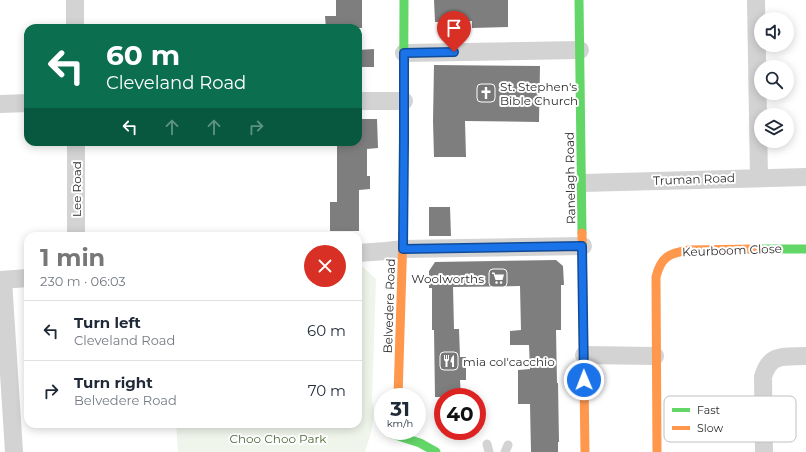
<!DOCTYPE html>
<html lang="en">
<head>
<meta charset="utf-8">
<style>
  :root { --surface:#fff; --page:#f6f6f7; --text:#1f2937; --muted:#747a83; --line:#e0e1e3; --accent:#777 }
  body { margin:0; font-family:Montserrat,sans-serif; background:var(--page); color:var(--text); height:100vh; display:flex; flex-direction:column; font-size:15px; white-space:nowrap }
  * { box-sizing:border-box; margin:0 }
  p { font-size:13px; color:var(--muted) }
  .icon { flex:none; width:22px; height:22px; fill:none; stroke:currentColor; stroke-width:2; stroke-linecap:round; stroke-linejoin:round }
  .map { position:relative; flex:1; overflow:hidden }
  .side { position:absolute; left:24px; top:232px; width:338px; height:196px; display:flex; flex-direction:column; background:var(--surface); border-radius:12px; box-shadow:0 2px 10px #0003 }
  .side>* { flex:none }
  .top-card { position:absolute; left:24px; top:24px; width:338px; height:122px; border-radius:12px; box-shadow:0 2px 10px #0003; background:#0b6e4f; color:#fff; overflow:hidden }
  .controls { position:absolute; left:754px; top:12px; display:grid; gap:8px }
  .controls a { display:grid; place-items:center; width:40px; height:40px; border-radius:50%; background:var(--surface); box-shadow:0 2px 10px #0003; font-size:20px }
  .speed { position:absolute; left:374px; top:388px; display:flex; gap:8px; font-size:20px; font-weight:700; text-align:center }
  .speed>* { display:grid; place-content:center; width:52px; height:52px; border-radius:50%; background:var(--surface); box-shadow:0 2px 10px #0003; line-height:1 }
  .speed small { font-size:10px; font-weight:400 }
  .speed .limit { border:6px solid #d22; background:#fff; color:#111 }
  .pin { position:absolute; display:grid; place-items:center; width:34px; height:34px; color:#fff; margin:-41px -17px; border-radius:50% 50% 50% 0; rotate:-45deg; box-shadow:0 0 4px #0007 }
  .pin .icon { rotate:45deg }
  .me { position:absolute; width:44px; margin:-22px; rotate:359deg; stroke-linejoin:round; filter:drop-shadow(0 0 3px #0008) }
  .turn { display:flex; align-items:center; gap:14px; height:84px; padding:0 16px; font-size:18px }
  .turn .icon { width:52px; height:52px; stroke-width:2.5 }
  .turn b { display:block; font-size:28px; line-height:34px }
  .lanes { display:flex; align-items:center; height:38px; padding:0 16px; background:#0003; justify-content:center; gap:20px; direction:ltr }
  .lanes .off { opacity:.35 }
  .round { display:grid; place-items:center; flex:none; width:42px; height:42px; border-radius:21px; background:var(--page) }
  .head { display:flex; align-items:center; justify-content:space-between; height:68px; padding:0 16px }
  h1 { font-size:24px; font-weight:700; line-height:30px; color:var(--accent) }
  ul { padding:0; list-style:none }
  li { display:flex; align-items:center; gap:12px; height:60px; padding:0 16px; border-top:1px solid var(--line) }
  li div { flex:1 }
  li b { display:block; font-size:15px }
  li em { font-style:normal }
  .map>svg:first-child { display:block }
  .green { fill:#f0f5eb }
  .building { fill:#7e7e7e }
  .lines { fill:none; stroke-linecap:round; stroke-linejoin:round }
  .lane { stroke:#d3d3d3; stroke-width:9 }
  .street { stroke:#d3d3d3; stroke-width:18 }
  .fast { stroke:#63d668; stroke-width:9 }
  .slow { stroke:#ff974d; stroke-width:9 }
  .route-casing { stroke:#114b97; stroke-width:10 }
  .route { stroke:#1a73e8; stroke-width:7 }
  .labels { text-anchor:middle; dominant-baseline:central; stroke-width:4; stroke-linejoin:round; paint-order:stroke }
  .poi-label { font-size:12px; fill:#2e2e2e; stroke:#fff; text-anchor:start }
  .street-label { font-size:12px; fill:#2e2e2e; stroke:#fff }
  .park-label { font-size:12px; fill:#4d6c39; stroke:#fff }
  .key { fill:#fff; stroke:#c0c0c0; stroke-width:1 }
  .key-label { font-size:11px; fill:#2e2e2e }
</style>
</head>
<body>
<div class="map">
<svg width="806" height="452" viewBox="0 0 806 452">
  <rect width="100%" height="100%" fill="#fff"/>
  <path class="green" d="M358,267h5l13,12 -4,121c5,17 -2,36 -7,52h-187l-2,-28h182z"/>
  <path class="building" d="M336,0h26v28h-36l-1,-12h11z
    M434,0h74v27l-36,1v-7l-37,1z
    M374,49v18h-16v-17z
    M434,65l106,1 -1,56 -74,-1 1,36h-32l-1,-36z
    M358,119h19l1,29 -11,1v27h3v13l-11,1v41h-29v-29h7v-60h21z
    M429,207h21l1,29h-22z
    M556,260l7,6 1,19h-3v45h-5l1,53h1l1,59h-1v10h-27l-1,-48h-12v-34l12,-1 -1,-24h-19v-14l11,-1 -1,-44 -67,1 1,42h5l1,28h6v23h-6l1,17h-26l-1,-67h-2v-42h-3v-17l6,-9z"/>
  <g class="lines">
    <path class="lane" d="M487,444l2,8
      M505,452l3,-7"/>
    <path class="street" d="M75,0v28
      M756,0l3,178
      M404,53l176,-3
      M358,101h46
      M0,104l28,-1
      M76,142v94
      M582,183l224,-6
      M358,253l28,-2 17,-2 180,-3
      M0,280l28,-2
      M3,280l11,172
      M584,355l71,1
      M764,452l-1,-75c7,-25 22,-20 43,-21"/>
    <path class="fast" d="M579,0l3,233
      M403,234l1,-234
      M754,249h52
      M392,434l28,9 16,9"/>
    <path class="slow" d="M582,233l3,219
      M398,397l5,-163
      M657,452l-1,-175c5,-20 13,-24 33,-27l65,-1"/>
  </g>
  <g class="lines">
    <g class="route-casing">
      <path id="route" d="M454,52l-50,1v88l-1,108 179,-3 2,134"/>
    </g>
    <use href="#route" class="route"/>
  </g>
  <defs>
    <g id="church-square" transform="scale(1)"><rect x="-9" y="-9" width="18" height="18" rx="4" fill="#777" stroke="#fff"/><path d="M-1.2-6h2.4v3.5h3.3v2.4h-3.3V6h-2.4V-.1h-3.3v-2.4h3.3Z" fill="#fff"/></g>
    <g id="supermarket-square" transform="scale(1)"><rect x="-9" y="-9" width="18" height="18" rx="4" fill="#777" stroke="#fff"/><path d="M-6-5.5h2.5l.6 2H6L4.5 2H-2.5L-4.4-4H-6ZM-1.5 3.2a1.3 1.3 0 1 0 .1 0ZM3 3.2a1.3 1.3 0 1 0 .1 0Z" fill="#fff"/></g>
    <g id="restaurant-square" transform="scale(1)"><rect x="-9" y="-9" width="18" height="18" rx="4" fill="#777" stroke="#fff"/><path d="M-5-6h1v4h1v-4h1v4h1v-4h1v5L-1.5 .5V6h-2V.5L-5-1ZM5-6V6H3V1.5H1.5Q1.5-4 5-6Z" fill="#fff"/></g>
  </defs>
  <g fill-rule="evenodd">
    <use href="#church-square" x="486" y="93"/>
    <use href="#supermarket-square" x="498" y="278"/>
    <use href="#restaurant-square" x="449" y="361"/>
  </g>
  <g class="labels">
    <g class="poi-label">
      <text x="500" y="86">St. Stephen's<tspan x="500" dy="14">Bible Church</tspan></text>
      <text x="484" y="278" text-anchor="end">Woolworths</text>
      <text x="463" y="361">mia col'cacchio</text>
    </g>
    <g class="street-label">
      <text transform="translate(570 178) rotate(-91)">Ranelagh Road</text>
      <text transform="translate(694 179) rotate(-2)">Truman Road</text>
      <text transform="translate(76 189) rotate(-90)">Lee Road</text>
      <text transform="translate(732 250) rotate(-2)">Keurboom Close</text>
      <text transform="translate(389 306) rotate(-88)">Belvedere Road</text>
    </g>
    <g class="park-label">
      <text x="278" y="438">Choo Choo Park</text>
    </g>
  </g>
  <rect x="664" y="396" width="132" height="46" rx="6" class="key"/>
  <rect x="672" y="408" width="18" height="4" fill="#63d668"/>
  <rect x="672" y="426" width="18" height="4" fill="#ff974d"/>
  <g class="key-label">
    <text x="697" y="414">Fast</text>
    <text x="697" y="432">Slow</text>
  </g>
</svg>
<div class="controls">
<a><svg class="icon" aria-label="sound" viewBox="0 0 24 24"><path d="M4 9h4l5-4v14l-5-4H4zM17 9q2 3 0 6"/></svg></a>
<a><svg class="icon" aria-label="search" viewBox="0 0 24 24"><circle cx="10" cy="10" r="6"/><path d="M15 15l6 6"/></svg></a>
<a><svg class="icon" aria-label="layers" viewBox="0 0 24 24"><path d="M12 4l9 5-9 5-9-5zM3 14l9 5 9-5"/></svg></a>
</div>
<div class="speed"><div>31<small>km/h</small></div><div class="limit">40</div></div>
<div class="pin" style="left:454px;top:52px;background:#d93025"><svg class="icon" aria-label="arrive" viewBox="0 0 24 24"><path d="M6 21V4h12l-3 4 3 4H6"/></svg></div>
<svg class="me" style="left:584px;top:380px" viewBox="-20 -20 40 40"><circle r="17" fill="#1a73e8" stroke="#fff" stroke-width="3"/><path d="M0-11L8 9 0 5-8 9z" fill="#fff"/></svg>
<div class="top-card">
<div class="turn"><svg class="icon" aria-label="left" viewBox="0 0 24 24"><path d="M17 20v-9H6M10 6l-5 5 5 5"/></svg><div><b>60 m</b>Cleveland Road</div></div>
<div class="lanes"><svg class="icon" aria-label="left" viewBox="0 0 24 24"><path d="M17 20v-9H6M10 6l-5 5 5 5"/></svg><svg class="icon off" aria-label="ahead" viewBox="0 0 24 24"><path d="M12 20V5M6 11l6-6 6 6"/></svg><svg class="icon off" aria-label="ahead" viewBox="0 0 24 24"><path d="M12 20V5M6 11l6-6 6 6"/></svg><svg class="icon off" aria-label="right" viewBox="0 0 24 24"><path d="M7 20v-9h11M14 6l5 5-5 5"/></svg></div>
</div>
<section class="side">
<div class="head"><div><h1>1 min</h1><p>230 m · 06:03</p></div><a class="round" style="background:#d93025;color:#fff"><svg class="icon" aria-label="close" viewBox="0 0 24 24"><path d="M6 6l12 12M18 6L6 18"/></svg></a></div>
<ul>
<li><svg class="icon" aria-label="left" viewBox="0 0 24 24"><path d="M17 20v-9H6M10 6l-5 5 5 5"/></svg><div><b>Turn left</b><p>Cleveland Road</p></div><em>60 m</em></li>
<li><svg class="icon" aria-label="right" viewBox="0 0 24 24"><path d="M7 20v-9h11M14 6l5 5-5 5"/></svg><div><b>Turn right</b><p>Belvedere Road</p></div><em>70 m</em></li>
</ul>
</section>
</div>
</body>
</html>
